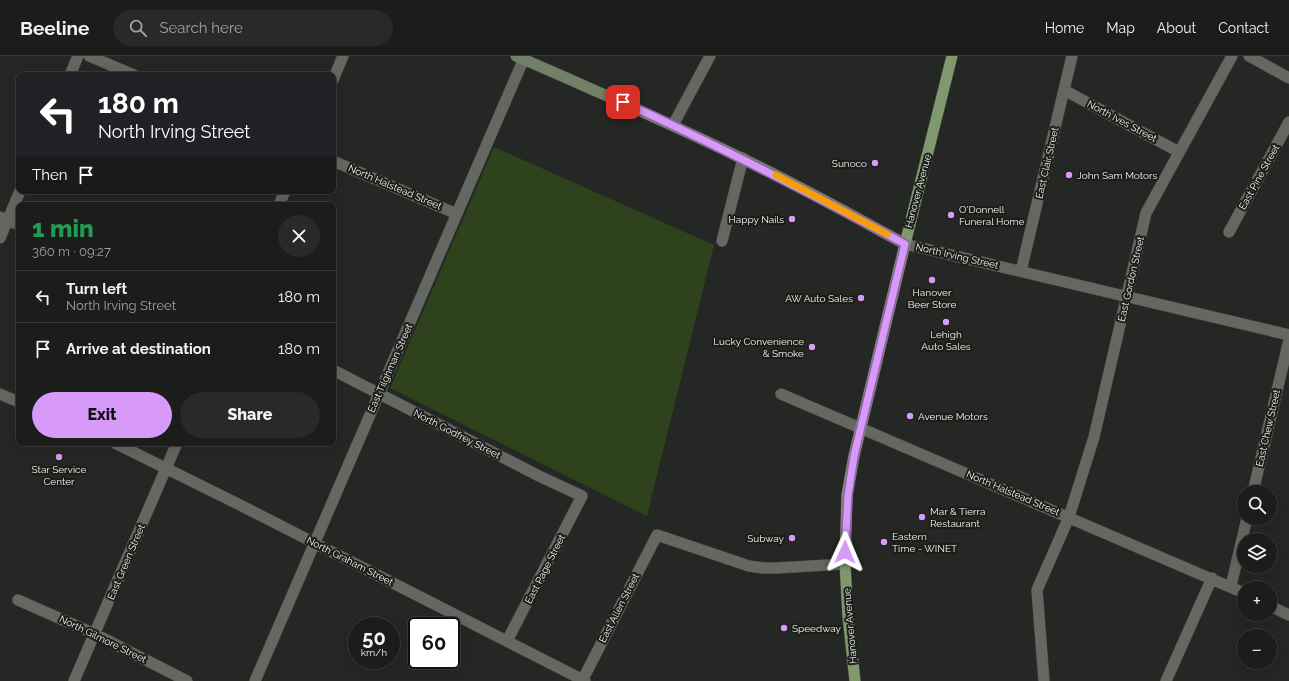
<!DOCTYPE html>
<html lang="en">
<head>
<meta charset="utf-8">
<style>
  :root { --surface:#1b1d1a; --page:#282a27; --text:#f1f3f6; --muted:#a0a2a2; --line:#393b39; --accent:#d89af8 }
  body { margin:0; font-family:Raleway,sans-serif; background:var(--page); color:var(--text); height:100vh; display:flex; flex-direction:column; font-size:15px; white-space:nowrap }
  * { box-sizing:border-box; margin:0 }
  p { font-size:13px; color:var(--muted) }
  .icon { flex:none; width:22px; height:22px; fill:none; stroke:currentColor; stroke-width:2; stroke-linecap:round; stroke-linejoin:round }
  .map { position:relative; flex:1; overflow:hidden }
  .details { position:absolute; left:16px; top:146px; width:320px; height:244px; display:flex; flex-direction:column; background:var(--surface); border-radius:8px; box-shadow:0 4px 16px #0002,0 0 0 1px var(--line) }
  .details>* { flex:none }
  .banner { position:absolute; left:16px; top:16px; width:320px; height:122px; border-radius:8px; box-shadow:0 4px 16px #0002,0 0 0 1px var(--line); background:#202124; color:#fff; overflow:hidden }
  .controls { position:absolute; left:1237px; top:429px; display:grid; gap:8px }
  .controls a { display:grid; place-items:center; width:40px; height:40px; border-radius:50%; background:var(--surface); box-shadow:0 4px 16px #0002,0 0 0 1px var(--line); font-size:20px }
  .speed { position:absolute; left:348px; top:561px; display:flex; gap:8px; font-size:20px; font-weight:700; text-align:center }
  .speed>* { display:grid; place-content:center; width:52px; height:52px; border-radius:50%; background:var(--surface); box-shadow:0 4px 16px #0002,0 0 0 1px var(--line); line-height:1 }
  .speed small { font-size:10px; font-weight:400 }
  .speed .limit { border:2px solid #111; border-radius:6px; background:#fff; color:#111 }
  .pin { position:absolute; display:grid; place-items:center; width:34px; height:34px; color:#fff; margin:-17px; border-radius:8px; box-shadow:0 2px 6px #0006 }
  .me { position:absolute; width:44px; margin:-22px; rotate:1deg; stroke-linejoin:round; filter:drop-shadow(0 0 3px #0008) }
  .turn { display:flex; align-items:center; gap:14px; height:84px; padding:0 16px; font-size:18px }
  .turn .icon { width:52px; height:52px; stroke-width:2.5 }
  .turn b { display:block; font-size:28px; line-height:34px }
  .then { display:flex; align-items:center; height:38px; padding:0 16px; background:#0003; gap:8px; font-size:15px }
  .round { display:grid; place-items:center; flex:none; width:42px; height:42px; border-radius:21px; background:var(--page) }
  .summary { display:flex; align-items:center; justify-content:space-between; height:68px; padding:0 16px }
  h1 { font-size:24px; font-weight:800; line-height:30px; color:#1e9e55 }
  .cta { display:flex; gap:8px; margin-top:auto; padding:8px 16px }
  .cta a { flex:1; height:46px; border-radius:24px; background:var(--accent); color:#111; font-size:16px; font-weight:800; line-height:46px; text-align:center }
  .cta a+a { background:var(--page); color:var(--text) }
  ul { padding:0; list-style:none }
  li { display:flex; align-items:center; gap:12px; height:52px; padding:0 16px; border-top:1px solid var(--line) }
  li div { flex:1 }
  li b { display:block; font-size:15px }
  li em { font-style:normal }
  header { display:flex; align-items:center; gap:24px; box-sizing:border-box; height:56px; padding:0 20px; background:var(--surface); border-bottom:1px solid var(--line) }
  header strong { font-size:19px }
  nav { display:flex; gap:22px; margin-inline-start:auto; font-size:14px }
  .search { width:280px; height:36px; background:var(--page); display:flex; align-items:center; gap:10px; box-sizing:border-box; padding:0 14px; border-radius:22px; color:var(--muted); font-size:15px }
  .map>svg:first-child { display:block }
  .green { fill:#2d421d }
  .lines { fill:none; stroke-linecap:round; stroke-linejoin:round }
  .minor-casing { stroke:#40423e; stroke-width:12 }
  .secondary-casing { stroke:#40423e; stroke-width:12 }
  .primary-casing { stroke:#40423e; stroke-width:12 }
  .minor { stroke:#646762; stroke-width:11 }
  .secondary { stroke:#728068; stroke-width:11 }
  .primary { stroke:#7f986e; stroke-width:11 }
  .route-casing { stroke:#8c64a1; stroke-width:10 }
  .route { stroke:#d89af8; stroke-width:7 }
  .slow { stroke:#f59e0b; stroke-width:7 }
  .poi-dot { fill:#d89af8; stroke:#1b1d19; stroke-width:1.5 }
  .labels { text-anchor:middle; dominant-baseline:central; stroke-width:4; stroke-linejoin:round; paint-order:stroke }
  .street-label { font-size:10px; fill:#f0f2ef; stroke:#1b1d19 }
  .poi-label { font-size:10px; fill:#f0f2ef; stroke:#1b1d19; text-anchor:start }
</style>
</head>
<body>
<header>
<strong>Beeline</strong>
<div class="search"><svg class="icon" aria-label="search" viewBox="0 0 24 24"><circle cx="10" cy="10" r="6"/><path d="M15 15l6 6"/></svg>Search here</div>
<nav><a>Home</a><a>Map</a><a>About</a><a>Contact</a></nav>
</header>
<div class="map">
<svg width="1289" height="625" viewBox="0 0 1289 625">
  <rect width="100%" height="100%" fill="#242723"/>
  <path class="green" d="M494,91l220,98 -67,271 -257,-128z"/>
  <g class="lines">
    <g class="minor-casing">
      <path id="minor" d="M89,0l45,19
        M1249,0l40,22
        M70,19l8,-19
        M333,24l10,-24
        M1064,34l115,62
        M673,69l37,-69
        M333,105l124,53
        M279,149l6,-14
        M0,161l19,8
        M1229,176l60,-110
        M0,182l20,-47
        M722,185l21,-83
        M905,188l384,91
        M1021,215l51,-215
        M333,314l206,106 43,20 -75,145
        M0,338l19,8
        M781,338l463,199
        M115,387l127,63 343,175
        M1253,436l36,-152
        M1231,530l16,-68
        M18,544l77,34 92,47
        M1270,550l19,9
        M74,625l103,-238
        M255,625l270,-625
        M582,625l75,-146 92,31 14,2h13l69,-4
        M1044,625l-7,-91 32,-73 25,-80 52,-224 86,-157
        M1166,625l46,-103"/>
    </g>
    <g class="secondary-casing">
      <path id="secondary" d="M516,0c76,33 152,66 227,103 55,26 108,56 162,85"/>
    </g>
    <g class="primary-casing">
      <path id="primary" d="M855,625l-7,-65 -3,-52 2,-69 7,-39 51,-212 47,-188"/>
    </g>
    <use href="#minor" class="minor"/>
    <use href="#secondary" class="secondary"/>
    <use href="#primary" class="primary"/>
  </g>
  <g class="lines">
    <g class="route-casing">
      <path id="route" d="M623,46c96,44 189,92 282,142l-51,212 -6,39 -3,57"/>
    </g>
    <use href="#route" class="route"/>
    <path class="slow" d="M776,119l111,59"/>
  </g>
  <g class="poi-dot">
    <circle cx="875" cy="107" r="4"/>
    <circle cx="1069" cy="119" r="4"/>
    <circle cx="951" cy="159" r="4"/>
    <circle cx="792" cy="163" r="4"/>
    <circle cx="932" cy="224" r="4"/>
    <circle cx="861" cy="242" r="4"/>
    <circle cx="946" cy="266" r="4"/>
    <circle cx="812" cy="291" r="4"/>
    <circle cx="910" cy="360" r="4"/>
    <circle cx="59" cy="401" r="4"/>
    <circle cx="922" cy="461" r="4"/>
    <circle cx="792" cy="482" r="4"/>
    <circle cx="884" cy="486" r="4"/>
    <circle cx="784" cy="572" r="4"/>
  </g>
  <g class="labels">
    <g class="street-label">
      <text transform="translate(1122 65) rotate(28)">North Ives Street</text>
      <text transform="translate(1047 107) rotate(-77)">East Clair Street</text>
      <text transform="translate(1259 121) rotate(-61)">East Pine Street</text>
      <text transform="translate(395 131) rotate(23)">North Halstead Street</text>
      <text transform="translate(918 135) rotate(-75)">Hanover Avenue</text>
      <text transform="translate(957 200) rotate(13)">North Irving Street</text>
      <text transform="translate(1131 223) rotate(-77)">East Gordon Street</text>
      <text transform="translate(390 312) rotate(-66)">East Tilghman Street</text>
      <text transform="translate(1268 372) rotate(-77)">East Chew Street</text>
      <text transform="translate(457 378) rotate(27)">North Godfrey Street</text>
      <text transform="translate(1013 437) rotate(23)">North Halstead Street</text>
      <text transform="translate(350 505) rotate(27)">North Graham Street</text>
      <text transform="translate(126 506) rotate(-67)">East Green Street</text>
      <text transform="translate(545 513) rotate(-63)">East Page Street</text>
      <text transform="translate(619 552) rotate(-63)">East Allen Street</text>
      <text transform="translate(850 570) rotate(-95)">Hanover Avenue</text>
      <text transform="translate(103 583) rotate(26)">North Gilmore Street</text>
    </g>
    <g class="poi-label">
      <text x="867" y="107" text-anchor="end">Sunoco</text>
      <text x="1077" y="119">John Sam Motors</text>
      <text x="959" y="153">O'Donnell<tspan x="959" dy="12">Funeral Home</tspan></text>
      <text x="784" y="163" text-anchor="end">Happy Nails</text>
      <text x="932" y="236" text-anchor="middle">Hanover<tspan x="932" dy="12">Beer Store</tspan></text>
      <text x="853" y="242" text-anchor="end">AW Auto Sales</text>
      <text x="946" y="278" text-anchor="middle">Lehigh<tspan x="946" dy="12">Auto Sales</tspan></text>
      <text x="804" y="285" text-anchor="end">Lucky Convenience<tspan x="804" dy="12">&amp; Smoke</tspan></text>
      <text x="918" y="360">Avenue Motors</text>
      <text x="59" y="413" text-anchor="middle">Star Service<tspan x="59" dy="12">Center</tspan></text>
      <text x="930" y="455">Mar &amp; Tierra<tspan x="930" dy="12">Restaurant</tspan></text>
      <text x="892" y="480">Eastern<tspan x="892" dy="12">Time - WINET</tspan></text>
      <text x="784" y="482" text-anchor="end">Subway</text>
      <text x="792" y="572">Speedway</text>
    </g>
  </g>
</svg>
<div class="controls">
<a><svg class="icon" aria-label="search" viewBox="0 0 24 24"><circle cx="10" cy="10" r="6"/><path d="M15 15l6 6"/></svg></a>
<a><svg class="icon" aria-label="layers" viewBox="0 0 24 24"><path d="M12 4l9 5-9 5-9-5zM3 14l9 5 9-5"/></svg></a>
<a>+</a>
<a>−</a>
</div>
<div class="speed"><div>50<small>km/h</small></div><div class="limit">60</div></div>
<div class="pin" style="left:623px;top:46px;background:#d93025"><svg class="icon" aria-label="arrive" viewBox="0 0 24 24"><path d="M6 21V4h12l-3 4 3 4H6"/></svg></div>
<svg class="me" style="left:845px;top:496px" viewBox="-20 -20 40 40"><path d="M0-17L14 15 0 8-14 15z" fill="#d89af8" stroke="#fff" stroke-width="4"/></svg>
<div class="banner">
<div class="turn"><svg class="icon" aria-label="left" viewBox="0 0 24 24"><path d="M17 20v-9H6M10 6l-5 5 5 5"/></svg><div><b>180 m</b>North Irving Street</div></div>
<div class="then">Then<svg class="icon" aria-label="arrive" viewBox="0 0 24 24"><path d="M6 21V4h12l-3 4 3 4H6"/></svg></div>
</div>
<section class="details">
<div class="summary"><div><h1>1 min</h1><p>360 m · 09:27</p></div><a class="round"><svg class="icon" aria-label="close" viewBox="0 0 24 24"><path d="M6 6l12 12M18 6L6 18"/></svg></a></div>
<ul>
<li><svg class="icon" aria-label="left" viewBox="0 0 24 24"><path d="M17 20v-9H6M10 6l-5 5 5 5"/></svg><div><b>Turn left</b><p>North Irving Street</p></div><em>180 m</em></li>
<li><svg class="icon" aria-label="arrive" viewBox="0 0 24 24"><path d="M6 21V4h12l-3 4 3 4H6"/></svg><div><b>Arrive at destination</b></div><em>180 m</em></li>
</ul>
<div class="cta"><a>Exit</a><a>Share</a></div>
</section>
</div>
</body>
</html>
